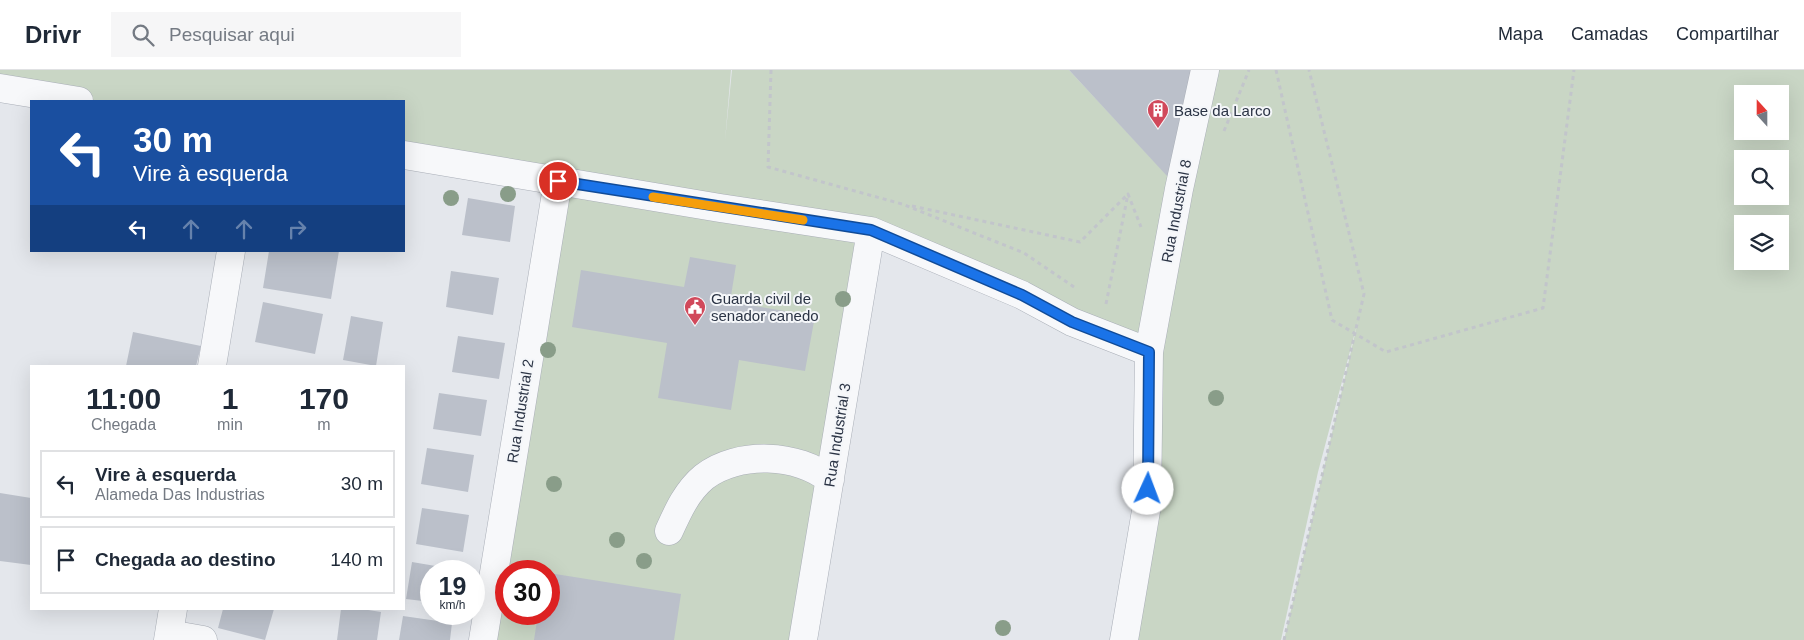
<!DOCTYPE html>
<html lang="pt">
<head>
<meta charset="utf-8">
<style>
  :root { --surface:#fff; --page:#f6f6f7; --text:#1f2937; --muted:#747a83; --line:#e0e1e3 }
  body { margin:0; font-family:Helvetica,sans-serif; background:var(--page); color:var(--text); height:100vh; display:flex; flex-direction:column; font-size:19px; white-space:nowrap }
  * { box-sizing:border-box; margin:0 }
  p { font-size:16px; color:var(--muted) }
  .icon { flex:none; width:28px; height:28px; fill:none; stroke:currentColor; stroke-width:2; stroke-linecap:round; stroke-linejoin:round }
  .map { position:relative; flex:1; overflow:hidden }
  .side { position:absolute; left:30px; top:295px; width:375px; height:245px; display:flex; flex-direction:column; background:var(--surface); border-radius:0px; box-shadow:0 5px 20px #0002 }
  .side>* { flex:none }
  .banner { position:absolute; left:30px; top:30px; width:375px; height:152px; border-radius:0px; box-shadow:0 5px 20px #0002; background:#1a4fa0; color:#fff; overflow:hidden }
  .needle { width:32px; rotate:339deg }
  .controls { position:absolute; left:1734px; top:15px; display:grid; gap:10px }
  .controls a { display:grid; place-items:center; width:55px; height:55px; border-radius:0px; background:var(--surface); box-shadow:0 5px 20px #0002; font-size:25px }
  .speed { position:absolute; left:420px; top:490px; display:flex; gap:10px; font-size:25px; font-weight:700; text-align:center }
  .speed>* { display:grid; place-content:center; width:65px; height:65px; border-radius:50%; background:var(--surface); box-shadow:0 5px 20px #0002; line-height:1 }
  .speed small { font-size:12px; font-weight:400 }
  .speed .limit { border:8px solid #d22; background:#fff; color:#111 }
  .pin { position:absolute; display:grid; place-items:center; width:42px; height:42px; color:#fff; margin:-21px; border:2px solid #fff; border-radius:50%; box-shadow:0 1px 5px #0007 }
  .me { position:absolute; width:55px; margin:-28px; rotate:2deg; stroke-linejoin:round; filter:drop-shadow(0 0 4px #0008) }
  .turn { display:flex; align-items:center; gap:18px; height:105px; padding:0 20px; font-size:22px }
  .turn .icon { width:65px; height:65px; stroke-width:2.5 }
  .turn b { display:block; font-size:35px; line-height:42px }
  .lanes { display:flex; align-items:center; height:48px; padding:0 20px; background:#0003; justify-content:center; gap:25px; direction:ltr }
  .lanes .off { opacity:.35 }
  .eta { display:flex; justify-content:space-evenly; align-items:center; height:85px; text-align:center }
  .eta b { font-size:30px; font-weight:600; line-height:35px }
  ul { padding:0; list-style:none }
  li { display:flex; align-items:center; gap:15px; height:68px; margin:0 10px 8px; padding:0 10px; border:2px solid var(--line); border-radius:0px }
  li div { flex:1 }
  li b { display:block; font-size:19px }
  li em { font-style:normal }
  header { display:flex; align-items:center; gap:30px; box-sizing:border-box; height:70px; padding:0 25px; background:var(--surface); border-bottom:1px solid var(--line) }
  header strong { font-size:24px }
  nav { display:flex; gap:28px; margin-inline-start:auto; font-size:18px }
  .search { width:350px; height:45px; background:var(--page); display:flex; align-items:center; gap:12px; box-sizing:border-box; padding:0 18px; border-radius:0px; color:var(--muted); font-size:19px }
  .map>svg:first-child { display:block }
  .green { fill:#c9d6c5; fill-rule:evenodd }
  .building { fill:#bbc0ca }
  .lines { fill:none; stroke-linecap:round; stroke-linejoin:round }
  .minor-casing { stroke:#a9aeb7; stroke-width:29 }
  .path { stroke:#c2c5cb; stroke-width:3; stroke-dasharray:4 4; stroke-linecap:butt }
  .minor { stroke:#f7f8fa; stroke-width:28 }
  .tree { fill:#899d89 }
  .route-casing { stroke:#114b97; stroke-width:12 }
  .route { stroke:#1a73e8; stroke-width:9 }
  .slow { stroke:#f59e0b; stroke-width:9 }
  .labels { text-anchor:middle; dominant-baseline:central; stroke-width:4; stroke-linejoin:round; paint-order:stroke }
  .poi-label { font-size:15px; fill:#2b3445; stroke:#f4f6f9; text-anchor:start }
  .street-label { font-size:15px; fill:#2b3445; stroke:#f4f6f9 }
</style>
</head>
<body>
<header>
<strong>Drivr</strong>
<div class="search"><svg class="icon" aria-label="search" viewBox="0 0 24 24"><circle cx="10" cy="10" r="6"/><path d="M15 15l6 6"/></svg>Pesquisar aqui</div>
<nav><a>Mapa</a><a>Camadas</a><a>Compartilhar</a></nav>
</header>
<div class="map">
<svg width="1804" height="570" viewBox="0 0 1804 570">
  <rect width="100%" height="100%" fill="#e4e7ec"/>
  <path class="green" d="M0,0h731l-6,71 7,-71h337l110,118 26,-118h599v570h-520l74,-319 -40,151 -37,168h-157l25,-288 -278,-121 -68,409h-320l75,-459 -154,-26v-54h-324l-80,-13zM1742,24h38v37h-38zM1742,89h38v37h-38zM1742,154h38v37h-38zM506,501h43v43h-43z"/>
  <path class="building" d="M1069,0h136l-26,119z
    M468,128l47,8 -5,36 -48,-7z
    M269,181h70l-8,48 -68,-11z
    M690,187l46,8 -6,37 85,14 -10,55 -66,-11 -8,50 -73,-12 9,-55 -95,-16 9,-57 103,17z
    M451,201l48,7 -6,37 -47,-8z
    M263,232l60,12 -8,40 -60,-12z
    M351,246l32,6 -7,44 -33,-6z
    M133,262l68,14 -5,20h-70z
    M458,266l47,7 -6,36 -47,-7z
    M439,323l48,7 -6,36 -48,-7z
    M427,378l47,7 -6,37 -47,-8z
    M0,423l31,5v67l-31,-4z
    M422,438l47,7 -6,37 -47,-8z
    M412,492l47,8v1h-28v31l-25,-3z
    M549,503l132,21 -7,46h-140l4,-26h11z
    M223,539h51l-9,31 -47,-12z
    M341,539h21l19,3 -4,28h-40z
    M403,546l49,7 -2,17h-51z"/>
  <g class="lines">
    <g class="minor-casing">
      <path id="minor" d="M0,18l79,13
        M404,85l316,53 151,23 151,64 50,27 77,30
        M212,296l19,-115
        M669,461c9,-20 18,-40 35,-54 33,-26 95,-24 126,3
        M169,564l34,6
        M168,570l5,-31
        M483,570l75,-459
        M803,570l68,-409
        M1124,570l23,-135 2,-153 30,-163 26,-119"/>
    </g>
    <path class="path" d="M771,0l-3,97 134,37 122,49 53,36
      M1276,0l56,250 54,32 157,-44 31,-238
      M1224,61l25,-61
      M912,136l168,36 48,-48
      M1106,234l22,-110 13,33
      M1284,570l80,-346 -55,-224"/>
    <use href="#minor" class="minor"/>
  </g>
  <g class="tree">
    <circle cx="508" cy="124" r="8"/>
    <circle cx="451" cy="128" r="8"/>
    <circle cx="843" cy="229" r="8"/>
    <circle cx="548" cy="280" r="8"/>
    <circle cx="1216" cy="328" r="8"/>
    <circle cx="554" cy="414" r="8"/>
    <circle cx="617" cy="470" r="8"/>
    <circle cx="644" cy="491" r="8"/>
    <circle cx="1003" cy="558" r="8"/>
  </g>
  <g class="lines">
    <g class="route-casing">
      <path id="route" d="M558,111l313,49 151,65 50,27 77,30 -1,137"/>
    </g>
    <use href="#route" class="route"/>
    <path class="slow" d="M653,127l150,23"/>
  </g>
  <defs>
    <g id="building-pin" transform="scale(1.125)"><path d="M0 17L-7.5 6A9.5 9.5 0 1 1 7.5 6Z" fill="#d1495b" stroke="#f4f6f9"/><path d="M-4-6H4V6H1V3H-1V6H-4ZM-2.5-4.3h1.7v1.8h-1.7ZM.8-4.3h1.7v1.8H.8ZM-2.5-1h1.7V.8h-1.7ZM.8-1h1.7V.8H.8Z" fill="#fff"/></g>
    <g id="civic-pin" transform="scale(1.125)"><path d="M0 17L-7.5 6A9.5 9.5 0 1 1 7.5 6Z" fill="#d1495b" stroke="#f4f6f9"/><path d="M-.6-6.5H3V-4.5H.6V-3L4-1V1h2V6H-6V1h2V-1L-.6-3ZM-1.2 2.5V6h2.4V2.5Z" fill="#fff"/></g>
  </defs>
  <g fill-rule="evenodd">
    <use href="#building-pin" x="1158" y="40"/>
    <use href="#civic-pin" x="695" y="237"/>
  </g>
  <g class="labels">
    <g class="poi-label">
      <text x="1174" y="40">Base da Larco</text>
      <text x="711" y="228">Guarda civil de<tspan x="711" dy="17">senador canedo</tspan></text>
    </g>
    <g class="street-label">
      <text transform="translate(1176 141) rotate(-79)">Rua Industrial 8</text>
      <text transform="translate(520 341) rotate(-81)">Rua Industrial 2</text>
      <text transform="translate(837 365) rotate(-81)">Rua Industrial 3</text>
    </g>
  </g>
</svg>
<div class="controls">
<a><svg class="needle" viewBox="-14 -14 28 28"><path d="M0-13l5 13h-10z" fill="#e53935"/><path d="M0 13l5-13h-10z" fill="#747a83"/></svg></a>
<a><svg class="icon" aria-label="search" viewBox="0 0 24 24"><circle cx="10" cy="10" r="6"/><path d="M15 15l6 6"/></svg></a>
<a><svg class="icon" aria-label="layers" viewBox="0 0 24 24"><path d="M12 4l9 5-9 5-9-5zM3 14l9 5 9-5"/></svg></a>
</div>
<div class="speed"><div>19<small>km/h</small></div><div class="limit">30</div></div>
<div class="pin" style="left:558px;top:111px;background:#d93025"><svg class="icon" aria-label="arrive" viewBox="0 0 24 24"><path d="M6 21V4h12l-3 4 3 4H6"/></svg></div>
<svg class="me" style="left:1148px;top:419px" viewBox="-20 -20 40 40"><circle r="19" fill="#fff"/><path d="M0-13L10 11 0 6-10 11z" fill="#1a73e8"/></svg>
<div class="banner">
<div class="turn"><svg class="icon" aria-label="left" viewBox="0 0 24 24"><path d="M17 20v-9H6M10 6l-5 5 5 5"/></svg><div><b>30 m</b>Vire à esquerda</div></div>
<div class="lanes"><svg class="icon" aria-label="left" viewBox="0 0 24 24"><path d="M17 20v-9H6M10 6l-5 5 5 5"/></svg><svg class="icon off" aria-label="ahead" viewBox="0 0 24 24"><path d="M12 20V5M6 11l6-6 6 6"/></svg><svg class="icon off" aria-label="ahead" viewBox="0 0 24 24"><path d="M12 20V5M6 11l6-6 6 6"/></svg><svg class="icon off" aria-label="right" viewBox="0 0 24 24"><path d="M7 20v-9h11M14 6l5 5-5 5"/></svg></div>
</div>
<section class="side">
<div class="eta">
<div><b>11:00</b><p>Chegada</p></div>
<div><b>1</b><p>min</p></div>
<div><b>170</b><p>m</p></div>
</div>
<ul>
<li><svg class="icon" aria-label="left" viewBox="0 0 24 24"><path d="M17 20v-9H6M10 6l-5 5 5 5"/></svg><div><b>Vire à esquerda</b><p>Alameda Das Industrias</p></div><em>30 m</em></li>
<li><svg class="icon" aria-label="arrive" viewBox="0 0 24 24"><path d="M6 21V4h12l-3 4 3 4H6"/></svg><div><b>Chegada ao destino</b></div><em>140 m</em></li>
</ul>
</section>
</div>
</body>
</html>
